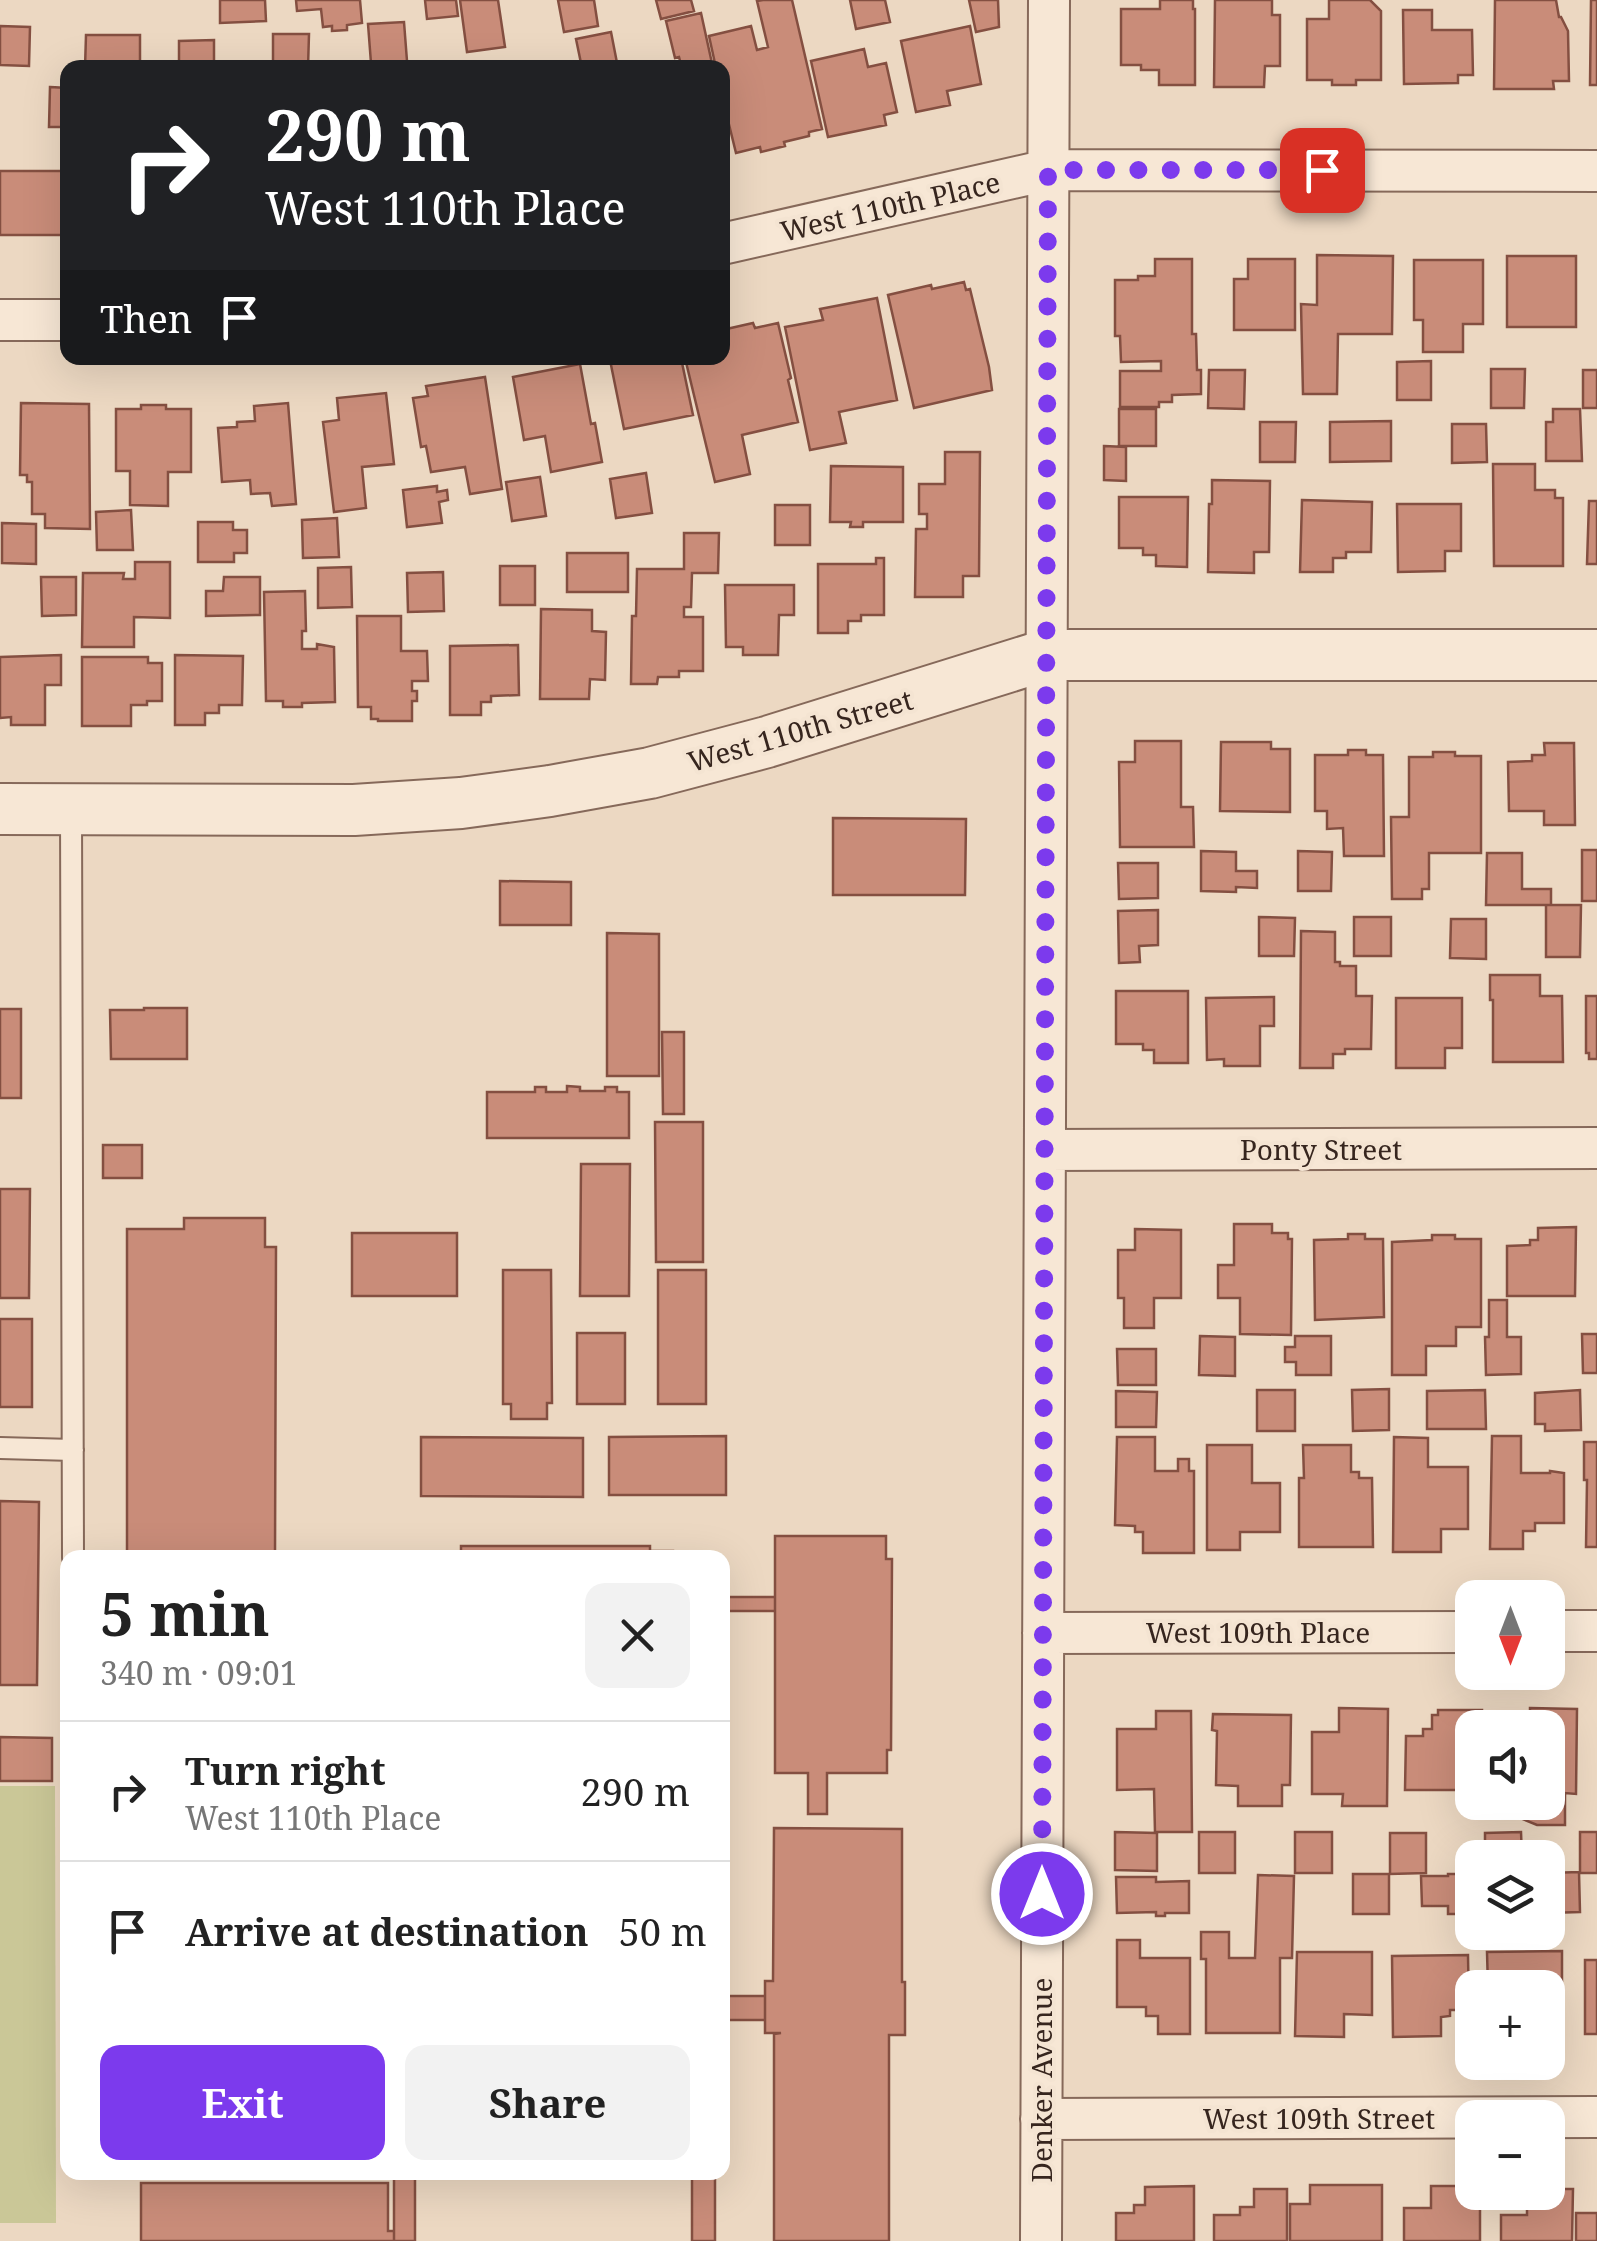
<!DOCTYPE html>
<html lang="en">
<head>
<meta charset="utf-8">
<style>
  :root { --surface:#fff; --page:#f2f2f2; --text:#222; --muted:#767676; --line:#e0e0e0; --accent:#7c3aed }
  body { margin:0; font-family:"Noto Serif",serif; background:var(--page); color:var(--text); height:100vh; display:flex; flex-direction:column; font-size:38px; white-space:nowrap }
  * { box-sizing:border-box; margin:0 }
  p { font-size:32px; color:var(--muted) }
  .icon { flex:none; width:55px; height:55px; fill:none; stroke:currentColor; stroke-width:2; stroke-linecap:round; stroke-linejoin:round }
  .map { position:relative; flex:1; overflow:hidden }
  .details { position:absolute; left:60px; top:1550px; width:670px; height:630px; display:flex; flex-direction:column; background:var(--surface); border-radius:20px; box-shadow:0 10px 40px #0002 }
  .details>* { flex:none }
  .banner { position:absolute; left:60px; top:60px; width:670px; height:305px; border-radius:20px; box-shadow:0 10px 40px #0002; background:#202124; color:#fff; overflow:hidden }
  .needle { width:65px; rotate:180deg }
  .tools { position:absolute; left:1455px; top:1580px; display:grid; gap:20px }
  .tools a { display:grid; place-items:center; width:110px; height:110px; border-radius:20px; background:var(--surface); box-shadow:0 10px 40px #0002; font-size:50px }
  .pin { position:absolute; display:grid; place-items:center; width:85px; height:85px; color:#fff; margin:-42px; border-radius:20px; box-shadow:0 5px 15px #0006 }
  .me { position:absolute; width:110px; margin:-55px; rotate:0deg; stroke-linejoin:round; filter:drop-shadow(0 0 8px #0008) }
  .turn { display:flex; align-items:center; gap:35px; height:210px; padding:0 40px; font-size:45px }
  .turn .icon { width:130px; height:130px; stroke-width:2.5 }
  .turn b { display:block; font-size:70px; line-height:85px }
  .then { display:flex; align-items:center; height:95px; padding:0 40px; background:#0003; gap:20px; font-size:38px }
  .round { display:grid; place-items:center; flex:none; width:105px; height:105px; border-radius:20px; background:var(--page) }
  .overview { display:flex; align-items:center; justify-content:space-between; height:170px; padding:0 40px }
  h1 { font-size:60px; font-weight:700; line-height:75px }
  .cta { display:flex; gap:20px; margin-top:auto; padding:20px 40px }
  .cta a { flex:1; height:115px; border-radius:20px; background:var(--accent); color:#fff; font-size:40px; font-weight:700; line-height:115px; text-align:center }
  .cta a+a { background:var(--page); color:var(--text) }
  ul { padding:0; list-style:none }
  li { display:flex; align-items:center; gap:30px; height:140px; padding:0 40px; border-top:2px solid var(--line) }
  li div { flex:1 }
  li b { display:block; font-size:38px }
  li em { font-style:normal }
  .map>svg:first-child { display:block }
  .green { fill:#cac797 }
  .building { fill:#c98c79; stroke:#844f41; stroke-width:2.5 }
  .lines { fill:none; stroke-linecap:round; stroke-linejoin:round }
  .service-casing { stroke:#86695a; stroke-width:24 }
  .minor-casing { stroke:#86695a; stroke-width:44 }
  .tertiary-casing { stroke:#86695a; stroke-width:54 }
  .service { stroke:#f7e7d5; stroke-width:20 }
  .minor { stroke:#f7e7d5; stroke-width:40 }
  .tertiary { stroke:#f7e7d5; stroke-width:50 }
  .route { stroke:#7c3aed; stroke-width:18; stroke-dasharray:0 32.4 }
  .labels { text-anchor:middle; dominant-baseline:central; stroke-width:8; stroke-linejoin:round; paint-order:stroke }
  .street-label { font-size:28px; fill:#36251e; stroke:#f4e4d2 }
</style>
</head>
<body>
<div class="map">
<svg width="1597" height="2241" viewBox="0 0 1597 2241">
  <rect width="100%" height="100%" fill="#ecd8c2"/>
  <path class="green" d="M0,1786h55l1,437h-56z"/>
  <path class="building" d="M220,0h45l1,21 -46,2z
    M296,0h64l2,23 -15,2v5l-15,1v-5l-9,1 -2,-18 -24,2z
    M425,0h31l2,16 -31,3z
    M460,0h38l7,47 -38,5z
    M558,0h36l4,26 -34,6z
    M656,0h35l3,11 -33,8z
    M763,0h29l30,129 -13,3v4l-25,6 1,4 -24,6 -1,-5 -24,6 -14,-57v-28h-6l-7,-32 42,-10 6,24 11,-3 -11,-46z
    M850,0h35l5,22 -34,7z
    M969,0h29l1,27 -23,5z
    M1160,0h33v9h2v76h-36v-15h-18v-5h-20v-56h39z
    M1215,0h57v15h8v51h-15l-1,21h-50z
    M1329,0h41l11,11v69h-25v5h-24v-5h-25v-61h22z
    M1495,0h61l3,17h2l7,14 1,50h-16l1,8h-60z
    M1591,0h6v85h-7z
    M1403,10h29v20h40l1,45h-15v8l-54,1z
    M701,13l12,55h-31l-3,-11 -4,1 -9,-37z
    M404,22l3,39 -36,2 -3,-39z
    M0,26l30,1 -1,39 -29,-1z
    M970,26l11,58 -34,7 3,14 -34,7 -15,-71z
    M611,32l7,36h-36l-6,-29z
    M273,34h36l-1,34h-35z
    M86,35h54v33h-55z
    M214,40v28h-35v-27z
    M864,49l4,18 18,-4 11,49 -13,3 2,10 -58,12 -17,-76z
    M50,87l18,1v39h-19z
    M0,171h68v64h-68z
    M1317,255l76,1 -1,78h-54l-1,60h-34l-2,-90 16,1z
    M1507,256h69v71h-69z
    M1155,259h37v75h4l1,36h4v24l-29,1v7h-13v5h-39v-36h41v-10l-40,1 -1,-26h-5v-56h23v-4h17z
    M1248,259h47v71h-61v-51h14z
    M1414,260h69v64h-20v28h-40v-32h-9z
    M964,282l2,8 4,-1 19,78 3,23 -78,18 -26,-113 43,-10 1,4z
    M877,298l20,102 -58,12 7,31 -36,7 -25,-123 38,-7 -3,-11z
    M753,323l2,5 23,-5 13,55 -3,2 10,42 -56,13 8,39 -35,8 -30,-124h37v-28z
    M621,358h60l12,57 -69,14 -14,-69z
    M1431,361v39h-34v-38z
    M580,364l11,60 4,-1 7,39 -51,10 -6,-36 -21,4 -11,-63z
    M1491,369h34l-1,39h-33z
    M1209,370h36l-1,39 -36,-1z
    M1583,370h14v38h-14z
    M485,377l17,112 -32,5 -5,-27 -34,5 -5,-26 -5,1 -8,-49 15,-2 -2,-10z
    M386,393l8,71 -32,3 4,41 -32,4 -11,-90 16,-2 -2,-22z
    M21,403l68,1 1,125 -45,-1v-14h-13v-32h-5v-7h-7z
    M288,403l8,101 -24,2 -2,-13 -19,1 -1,-14 -28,2 -4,-54 19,-1v-5l18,-1 -1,-15z
    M141,405h25v4h25v63h-23v34l-38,-1v-34h-14v-62h25z
    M1119,409h37v37h-37z
    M1553,409h27l2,52h-36v-39h7z
    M1391,421v40l-61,1v-40z
    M1260,422h36l-1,40h-35z
    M1452,424h34l1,38 -35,1z
    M1104,446l22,1v34l-22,-1z
    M945,452h35l-1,124h-16v21h-48l1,-68h11v-15h-8v-30h26z
    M1493,464h42v26h20v8h8v68h-69z
    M831,466l72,1v55h-40v5h-13l1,-5h-21z
    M646,473l6,40 -36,5 -6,-39z
    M540,477l6,39 -34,5 -6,-39z
    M1212,480l58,1 -1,71h-15v21l-46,-1 1,-68h3z
    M437,486v6l10,-2 1,10 -9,2 3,21 -35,4 -4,-37z
    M1119,497h69l-1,70 -31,-1v-11h-13v-7h-24z
    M1302,500l70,2 -1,50h-25v6h-13v14h-33z
    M1589,501h8v63h-10z
    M1397,504h64v47h-16v20l-47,1z
    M775,505h35v40h-35z
    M131,510l2,40h-36l-1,-38z
    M337,518l2,39 -36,1 -1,-38z
    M198,522h35v8h14v23h-13v9h-36z
    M2,523l34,1v40l-34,-1z
    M684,533h35l-1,40h-26l-1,34h-7v10h19v54h-24v6h-21l-1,7h-26l1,-68h4l1,-47h47z
    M567,553h61v39h-61z
    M876,558h8v57h-23v6h-13v12h-30v-69h58z
    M135,562h35v56l-36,-1v30h-52l1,-74h41l-1,6h12z
    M500,566h35v39h-35z
    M351,567l1,40 -34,1v-40z
    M443,572l1,39 -36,1 -1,-39z
    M41,577h35v38l-34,1z
    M224,577h36v38l-54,1v-25h17z
    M725,585h69v30h-15l-1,40h-35v-8h-17z
    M305,591l1,40h-4v18h15v-5l17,3 1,55 -33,1v4h-19v-6h-17l-2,-109z
    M541,609l51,1v21l14,1 -1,48 -15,-1 -1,20h-49z
    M357,616h44v35h26l1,30h-16v10h5v10h-5v20h-34v-2h-7v-12h-13z
    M518,645l1,50 -28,1v6h-10v13h-31v-69z
    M61,655v30h-16v40h-34v-8l-11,1v-61z
    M175,655l68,1 -1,49h-23v8h-14v12h-30z
    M82,657h66v6h14v38h-15v4h-16v21h-49z
    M1135,741h46v66h12l1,40h-74l-1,-85h16z
    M1221,742h50v7h19v63l-70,-1z
    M1544,743h30l1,82h-31v-14h-35l-1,-49 24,-1v-6h13z
    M1348,750h18v5h17l1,101h-40l-1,-28 -16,1v-18h-12v-56h33z
    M1433,752h22v4h26v97h-52v36h-7v10h-30l-1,-82h18v-60h24z
    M833,818l133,1 -1,76h-132z
    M1582,850h15v51h-15z
    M1201,851l35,1v19h21v17l-21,-1v5l-35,-1z
    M1298,851l34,1 -1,39h-33z
    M1487,853h35v36h29v16h-65z
    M1118,863h40v35l-39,1z
    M500,881l71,1v43h-71z
    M1546,905h35l-1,52h-34z
    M1158,910v35l-19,1 1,16 -21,1 -1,-52z
    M1259,917l36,1 -1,38h-35z
    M1354,917h37v39h-37z
    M1451,919h35v40l-36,-1z
    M1301,931l34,1v30h5v4h16v30h16l-1,53h-26v5h-12v14h-33z
    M607,933l52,1v142h-52z
    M1490,975h50v21h22l1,66h-70v-62h-3z
    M1116,991h72v72h-34v-13h-11v-6h-27z
    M1586,996h11v63h-8v-6h-3z
    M1274,997v29h-14v40h-36v-7l-17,1 -1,-62z
    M1396,998h66v50h-17v20h-49z
    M144,1008h43v51h-76l-1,-49h34z
    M0,1009h21v89h-21z
    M662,1032h22v82h-21z
    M567,1086l13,1v4h25v-4h12v5h12v46h-142v-46h48v-5h11v5h21z
    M655,1122h48v140h-47z
    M103,1145h39v33h-39z
    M581,1164h49l-1,132h-49z
    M0,1189h30l-1,109h-29z
    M184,1218h81v29h11l-1,311h-148v-329h57z
    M1234,1224h38v9h16v6h4l-1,96 -51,-1v-36h-22v-33h16z
    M1576,1227l-1,69h-68v-50l23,-1v-5h8v-12z
    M1135,1229l46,1v68h-27v30h-30v-30h-6v-48h17z
    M352,1233h105v63h-105z
    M1348,1234h17v5h18l1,78 -69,3 -1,-80 34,-1z
    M1432,1235h23v4h26v88h-25v19h-30v29h-34v-133l40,-2z
    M503,1270h48l1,133h-5v16h-36v-15h-8z
    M658,1270h48v134h-48z
    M1489,1300h18v37h14v37l-35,1 -1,-38h4z
    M0,1319h32v88h-32z
    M577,1333h48v71h-48z
    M1582,1334h15v39h-14z
    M1200,1336l35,1v39l-36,-1z
    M1295,1336h36v39h-35v-13h-11v-15h10z
    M1117,1349h39v36h-38z
    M1389,1389v41l-36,1 -1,-41z
    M1257,1390h38v41h-38z
    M1485,1390l1,39h-59v-38z
    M1580,1390l1,40 -36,1v-7h-10v-31z
    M1116,1391l41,1 -1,35h-40z
    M726,1436v59h-117v-58z
    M1492,1436h29v37h29v-2l14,2v50h-29v8h-12v18h-33z
    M421,1437l162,1v59l-162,-1z
    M1117,1437h38v34h23v-12h11v12h5v82h-51v-21h-8v-6l-20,-1z
    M1394,1437l34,1v29h40v62h-27v23h-48z
    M1584,1442h13v105h-11l1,-67h-3z
    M1207,1445h45v38h28v49h-40v18h-33z
    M1303,1445h48v27h8v6h13l1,69h-74v-69h5z
    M0,1501l39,1 -2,183h-37z
    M775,1536h111v23h6l-1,191h-4v23h-60v41h-19v-41h-33z
    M461,1546h189v5h23v7h-236v-6l24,1z
    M722,1597h53v14h-53z
    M1339,1708l49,1 -1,97h-45l1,-12h-31v-62h27z
    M1530,1708l47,1 -1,85 -11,-1v32h-28l-17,-7v-12h-10v-4h38v-74h-18z
    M1438,1710h44v18h-10v62h-67l1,-54h17v-7h9v-14h6z
    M1156,1711h35l1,121h-37l-1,-43 -37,1v-61h39z
    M1213,1714l78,1 -1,70h-8v21h-44v-20l-22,-1 1,-54 -5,-1z
    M0,1737l52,1v43h-52z
    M774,1828l128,1v153h3v53h-16v206h-115v-207l7,-1h-16v-52h8z
    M1115,1832l42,1v38l-42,-1z
    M1199,1832h36v41h-36z
    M1295,1832h37v41h-37z
    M1521,1832l1,26h-37v-25z
    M1580,1832h17v41h-17z
    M1390,1833h36v40l-36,1z
    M1579,1872l1,40 -32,1v-40z
    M1353,1874h36v40h-36z
    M1448,1874h24v40h-24v-8h-26l-1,-30h27z
    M1258,1875l36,1 -2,82h-12v75h-74v-74h-5v-27h28v26h26z
    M1116,1877h40v5l33,-1v32h-24v3h-9v-4l-39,1z
    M1117,1940h23v18h50v76h-32v-18h-12v-9h-29z
    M1562,1951v63l-14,1v-27h-60l-1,-36z
    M1297,1952h75v63l-28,-1v23l-49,-1z
    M1468,1955l1,55h-19v6l-9,1v19l-48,1 -1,-81z
    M1585,1960h12v74h-12z
    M722,1996h43v24h-43z
    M394,2172h21v69h-21z
    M692,2172h23v69h-23z
    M141,2183h247v48h6v10h-253z
    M1310,2185h72v56h-92v-37h20z
    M1194,2186v55h-78v-28h18v-8h11v-18z
    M1431,2186h41v6h8v49h-76v-33h27z
    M1254,2189h33v52h-73v-26h26v-8h14z
    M1548,2189h25l-1,52h-71v-26h26v-10h12v-13h9z
    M1576,2213h21v28h-21z"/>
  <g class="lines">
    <g class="service-casing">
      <path id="service" d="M71,809l2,749
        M0,1448l73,2"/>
    </g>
    <g class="minor-casing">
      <path id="minor" d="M722,244l326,-74 549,1
        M0,320h68
        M1045,1150l552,-2
        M1548,1631h49
        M1043,1633l429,-1
        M1041,2119l556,-2
        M1041,2241l8,-2241"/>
    </g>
    <g class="tertiary-casing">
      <path id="tertiary" d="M0,809l354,1 107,-7 89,-12 100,-18 117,-31 279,-87h551"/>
    </g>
    <use href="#service" class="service"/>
    <use href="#minor" class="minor"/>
    <use href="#tertiary" class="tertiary"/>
  </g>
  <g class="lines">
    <path class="route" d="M1042,1894l6,-1724h274"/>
  </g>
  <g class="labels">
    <g class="street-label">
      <text transform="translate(890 206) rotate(-13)">West 110th Place</text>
      <text transform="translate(800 730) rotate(-16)">West 110th Street</text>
      <text x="1321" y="1149">Ponty Street</text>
      <text x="1258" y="1632">West 109th Place</text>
      <text transform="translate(1041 2080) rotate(-90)">Denker Avenue</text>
      <text x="1319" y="2118">West 109th Street</text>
    </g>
  </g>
</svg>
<div class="tools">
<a><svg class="needle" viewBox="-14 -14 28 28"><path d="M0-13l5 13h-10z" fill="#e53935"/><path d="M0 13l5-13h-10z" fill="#767676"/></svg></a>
<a><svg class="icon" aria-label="sound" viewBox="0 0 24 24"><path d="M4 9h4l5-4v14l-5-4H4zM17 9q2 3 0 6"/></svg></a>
<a><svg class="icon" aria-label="layers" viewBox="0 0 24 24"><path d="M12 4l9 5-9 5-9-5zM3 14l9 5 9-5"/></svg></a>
<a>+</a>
<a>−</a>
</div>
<div class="pin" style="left:1322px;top:170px;background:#d93025"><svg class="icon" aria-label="arrive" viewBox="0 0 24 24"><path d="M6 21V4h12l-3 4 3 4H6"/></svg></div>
<svg class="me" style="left:1042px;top:1894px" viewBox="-20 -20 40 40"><circle r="17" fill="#7c3aed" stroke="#fff" stroke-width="3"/><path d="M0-11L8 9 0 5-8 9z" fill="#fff"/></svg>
<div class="banner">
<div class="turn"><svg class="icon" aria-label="right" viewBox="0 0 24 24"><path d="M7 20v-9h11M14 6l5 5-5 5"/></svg><div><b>290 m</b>West 110th Place</div></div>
<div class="then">Then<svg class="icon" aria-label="arrive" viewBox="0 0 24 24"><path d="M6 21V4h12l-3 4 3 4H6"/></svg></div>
</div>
<section class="details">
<div class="overview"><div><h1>5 min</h1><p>340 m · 09:01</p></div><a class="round"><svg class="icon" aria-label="close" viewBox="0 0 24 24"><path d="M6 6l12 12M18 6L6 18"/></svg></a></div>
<ul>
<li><svg class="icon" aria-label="right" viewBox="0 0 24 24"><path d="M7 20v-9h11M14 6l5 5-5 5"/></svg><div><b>Turn right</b><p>West 110th Place</p></div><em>290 m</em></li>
<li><svg class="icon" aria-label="arrive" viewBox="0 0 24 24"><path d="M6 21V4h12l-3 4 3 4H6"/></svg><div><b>Arrive at destination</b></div><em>50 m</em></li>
</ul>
<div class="cta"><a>Exit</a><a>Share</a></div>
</section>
</div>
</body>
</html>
